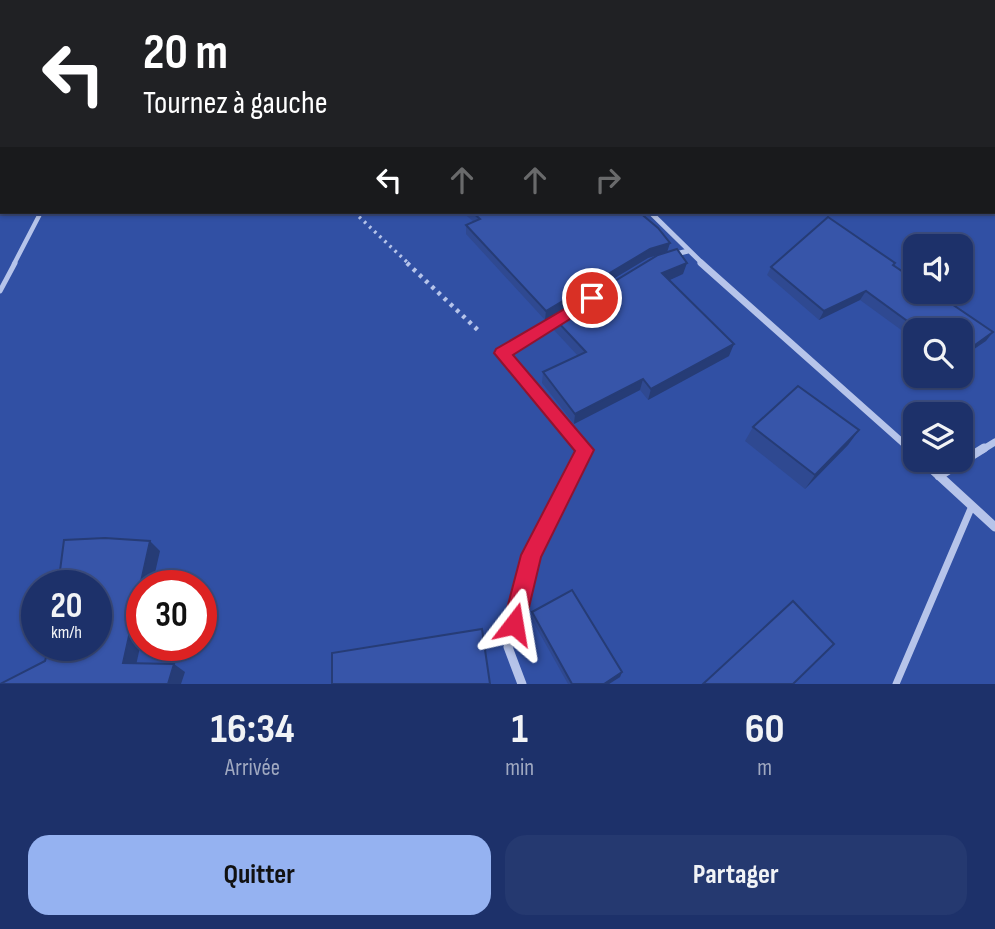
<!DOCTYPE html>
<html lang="fr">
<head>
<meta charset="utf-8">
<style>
  :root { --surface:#1d316a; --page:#253970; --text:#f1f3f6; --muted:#a0a9c1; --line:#3b4c7e; --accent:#95b2f1 }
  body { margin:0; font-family:"Sofia Sans Condensed",sans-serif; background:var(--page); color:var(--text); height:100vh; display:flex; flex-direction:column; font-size:26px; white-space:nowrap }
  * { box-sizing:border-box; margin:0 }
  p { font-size:23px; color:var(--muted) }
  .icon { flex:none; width:38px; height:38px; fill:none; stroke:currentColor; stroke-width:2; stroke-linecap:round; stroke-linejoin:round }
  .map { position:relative; height:684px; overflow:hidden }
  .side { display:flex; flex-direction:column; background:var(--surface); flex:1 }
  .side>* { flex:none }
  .hud { position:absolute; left:0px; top:0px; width:996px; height:214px; box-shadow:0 2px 5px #0004,0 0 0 2px var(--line); background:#202124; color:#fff; overflow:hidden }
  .tools { position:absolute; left:903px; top:234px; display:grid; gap:14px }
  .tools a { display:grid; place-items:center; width:70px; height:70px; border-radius:14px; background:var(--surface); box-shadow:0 2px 5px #0004,0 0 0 2px var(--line); font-size:35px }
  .speed { position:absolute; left:21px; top:570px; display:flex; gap:14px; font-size:35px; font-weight:700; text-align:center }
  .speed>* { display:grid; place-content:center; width:91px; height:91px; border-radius:50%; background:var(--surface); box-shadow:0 2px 5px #0004,0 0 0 2px var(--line); line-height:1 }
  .speed small { font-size:18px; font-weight:400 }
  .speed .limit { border:10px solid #d22; background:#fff; color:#111 }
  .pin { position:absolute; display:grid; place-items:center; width:60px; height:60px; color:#fff; margin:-30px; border:4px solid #fff; border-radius:50%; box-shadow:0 2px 7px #0007 }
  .me { position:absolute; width:77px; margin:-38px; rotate:14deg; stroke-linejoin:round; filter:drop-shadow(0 0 5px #0008) }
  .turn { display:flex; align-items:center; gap:24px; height:147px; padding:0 28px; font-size:32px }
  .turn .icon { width:91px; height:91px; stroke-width:2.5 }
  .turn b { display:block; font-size:49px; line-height:60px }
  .lanes { display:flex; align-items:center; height:66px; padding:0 28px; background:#0003; justify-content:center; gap:35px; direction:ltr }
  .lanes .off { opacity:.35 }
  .eta { display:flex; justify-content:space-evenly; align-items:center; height:119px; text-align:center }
  .eta b { font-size:42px; font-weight:700; line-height:49px }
  .primary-button { display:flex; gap:14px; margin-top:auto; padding:14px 28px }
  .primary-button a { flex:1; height:80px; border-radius:21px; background:var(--accent); color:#111; font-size:28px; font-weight:700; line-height:80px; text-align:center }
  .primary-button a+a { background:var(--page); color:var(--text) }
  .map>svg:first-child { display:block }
  .green { fill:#3150a4; fill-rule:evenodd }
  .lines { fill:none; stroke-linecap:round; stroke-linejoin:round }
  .path-far1 { stroke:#b6c4ea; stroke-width:3.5; stroke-dasharray:2.5 4.5; stroke-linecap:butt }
  .path { stroke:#b6c4ea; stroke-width:4.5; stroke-dasharray:3.5 5; stroke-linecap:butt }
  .lane-far2 { stroke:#b6c4ea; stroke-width:4.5 }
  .lane-far1 { stroke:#b6c4ea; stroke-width:5 }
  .lane { stroke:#b6c4ea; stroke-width:7 }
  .street-far3 { stroke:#b6c4ea; stroke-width:4.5 }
  .street-far2 { stroke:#b6c4ea; stroke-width:5 }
  .street-far1 { stroke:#b6c4ea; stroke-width:7 }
  .street { stroke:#b6c4ea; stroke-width:9 }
  .wall { fill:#2f4991 }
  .shaded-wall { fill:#263c76 }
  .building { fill:#3755a9; stroke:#263c76; stroke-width:2 }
  .route { fill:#e11d48; stroke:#92132f; stroke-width:2 }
</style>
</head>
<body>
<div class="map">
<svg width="995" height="684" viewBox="0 0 995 684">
  <rect width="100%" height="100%" fill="#27418d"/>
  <path class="green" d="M0,0h995v684h-995zM2,2h992v210h-992zM915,247h46v45h-46zM915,331h46v45h-46zM915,415h46v45h-46zM37,586h59v60h-59zM142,586h59v60h-59z"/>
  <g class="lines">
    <path class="path-far1" d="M354,212l55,52"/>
    <path class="path" d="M407,263l74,70"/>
    <path class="lane-far2" d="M14,264l27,-52"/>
    <path class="lane-far1" d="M0,291l15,-28"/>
    <path class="lane" d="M896,684l76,-178"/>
    <path class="street-far3" d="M855,0l4,2"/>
    <path class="street-far2" d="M650,212l53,52
      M672,255l16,-4"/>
    <path class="street-far1" d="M701,263l210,187
      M561,316l-59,37 83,97
      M982,450l13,-8"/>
    <path class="street" d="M909,448l6,6
      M922,460l73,67
      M939,476l45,-28
      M522,684l-14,-37 24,-92 52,-107"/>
  </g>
  <path class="wall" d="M243,0h587l4,2h-586z
    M462,212h177l31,31 -3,9 -19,6 -103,62 -79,-86v-9l8,-3z
    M894,266l92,75 -25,-10h-46v9l-55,-40 -41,20 -52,-45 4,-8z
    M683,274l-14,6 60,76 -81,44 -8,-10 -66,34 -32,-41 1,-11 35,-16 -25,-27 1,-11z
    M753,427l106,3 -11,15 -43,44 -60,-48z
    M532,612l90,60 -2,5 -11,7h-41l-37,-66z"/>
  <path class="shaded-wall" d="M670,243l-3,9 -19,6 -103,62 1,-9 104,-62z
    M687,263l-4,11 -24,11 3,-12z
    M866,291l-6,9 -41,20 5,-9z
    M993,332l-7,9 -25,17v-3z
    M734,344l-5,12 -81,44 3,-11z
    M643,379l-3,11 -66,34 1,-10z
    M859,430l-11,15 -43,44 10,-14z
    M150,541l10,10 -8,35h-10v52l-7,32 -12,-7z
    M174,664l11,8 -4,12h-13z
    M622,672l-2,5 -11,7h-5z"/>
  <path class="building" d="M263,0h98l-2,2h-90z
    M365,0h465l4,2h-467z
    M0,45h2v43h-2z
    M994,67l1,1v55h-1z
    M472,212h167l19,16 12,15 -20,6 -104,62 -80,-86 14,-6z
    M828,217l67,46 -2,2 22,15v12h19l59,40 -32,23v-24h-40l-55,-40 -42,20 -53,-44z
    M677,249l10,14 -25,10 72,71 -83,45 -8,-10 -68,35 -32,-42 43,-20 -32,-34 104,-63z
    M798,386l61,44 -44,45 -62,-48z
    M105,538l45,3 -27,122 51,1 -6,20h-168l45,-23 4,-15h47v-60h-38l6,-46z
    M572,590l50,82 -18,12h-32l-40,-72z
    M793,601l41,43 -41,40h-90z
    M482,629l8,55h-158v-31z"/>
  <path class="route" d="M592,293l5,1 2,4 -2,4 -84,53 81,95 -53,107 -16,67 -4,8 -7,3 -8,-3 -3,-8 18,-69 54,-104 -81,-98 2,-4z"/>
</svg>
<div class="tools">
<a><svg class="icon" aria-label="sound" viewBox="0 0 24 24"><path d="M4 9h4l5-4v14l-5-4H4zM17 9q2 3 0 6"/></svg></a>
<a><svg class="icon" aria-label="search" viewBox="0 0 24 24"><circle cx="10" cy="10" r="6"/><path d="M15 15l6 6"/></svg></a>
<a><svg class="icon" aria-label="layers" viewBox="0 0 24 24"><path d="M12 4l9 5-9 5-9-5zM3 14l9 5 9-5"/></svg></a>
</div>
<div class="speed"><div>20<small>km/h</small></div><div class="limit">30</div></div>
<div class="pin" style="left:592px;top:298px;background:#d93025"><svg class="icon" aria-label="arrive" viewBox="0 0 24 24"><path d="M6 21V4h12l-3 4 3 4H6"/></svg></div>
<svg class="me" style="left:514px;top:624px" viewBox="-20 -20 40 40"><path d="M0-17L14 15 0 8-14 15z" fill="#e11d48" stroke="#fff" stroke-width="4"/></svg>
<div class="hud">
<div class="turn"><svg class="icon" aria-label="left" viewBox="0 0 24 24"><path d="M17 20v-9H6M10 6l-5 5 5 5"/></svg><div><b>20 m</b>Tournez à gauche</div></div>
<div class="lanes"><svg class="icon" aria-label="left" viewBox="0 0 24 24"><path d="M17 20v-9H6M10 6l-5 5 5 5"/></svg><svg class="icon off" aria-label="ahead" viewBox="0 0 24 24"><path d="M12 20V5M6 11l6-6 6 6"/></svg><svg class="icon off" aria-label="ahead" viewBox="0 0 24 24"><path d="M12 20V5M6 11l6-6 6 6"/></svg><svg class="icon off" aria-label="right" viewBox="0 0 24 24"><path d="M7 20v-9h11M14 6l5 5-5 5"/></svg></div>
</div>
</div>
<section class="side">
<div class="eta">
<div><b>16:34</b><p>Arrivée</p></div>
<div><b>1</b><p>min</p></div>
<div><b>60</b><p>m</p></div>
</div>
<div class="primary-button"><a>Quitter</a><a>Partager</a></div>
</section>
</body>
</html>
